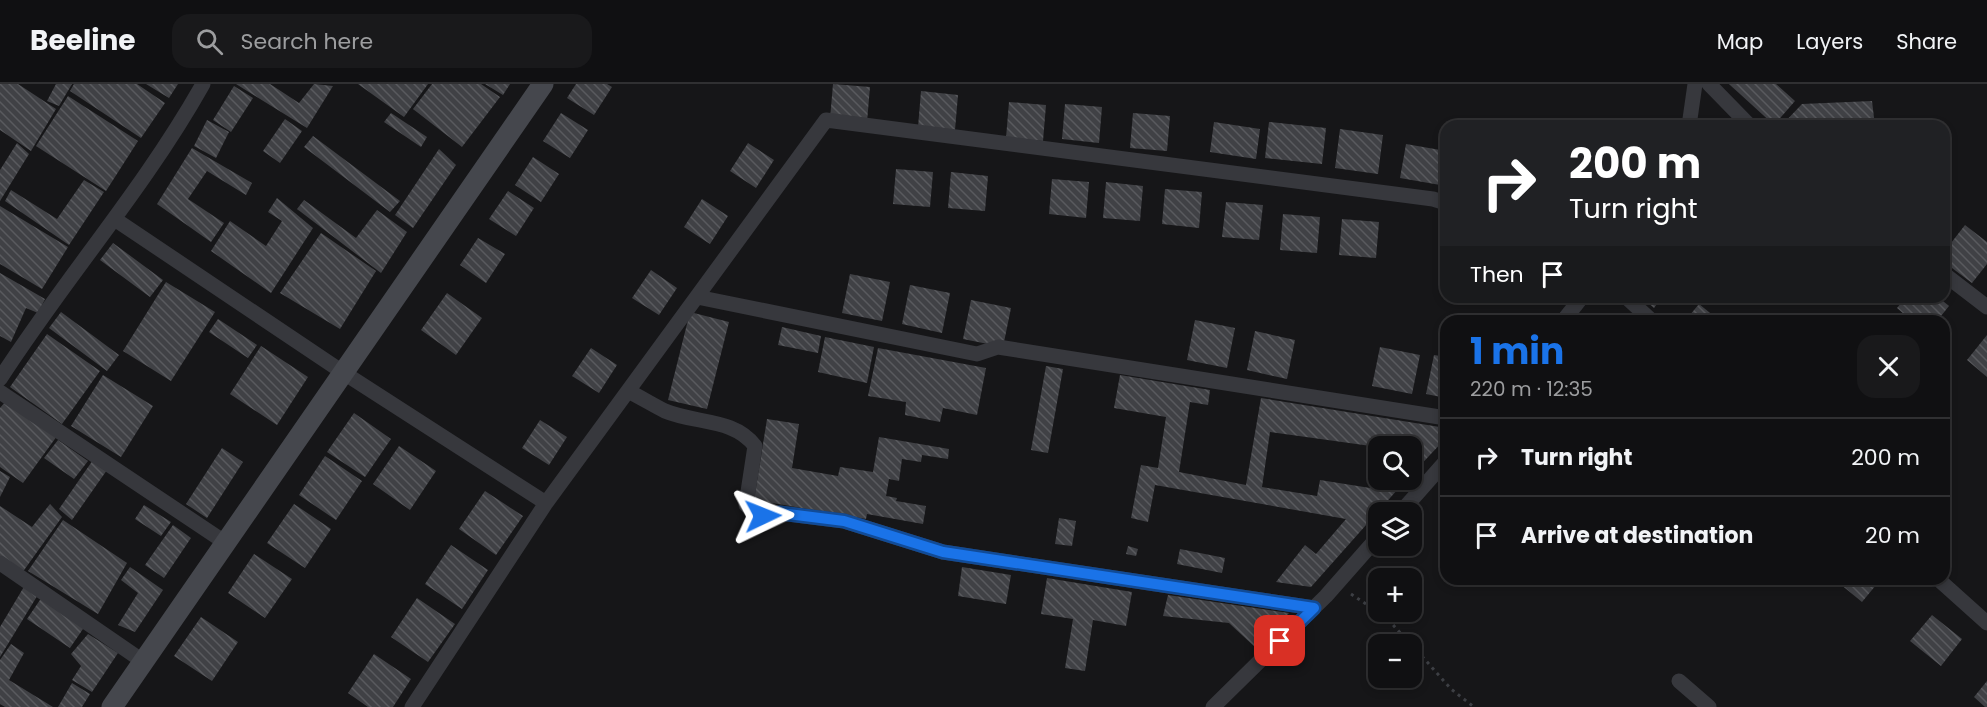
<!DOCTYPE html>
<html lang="en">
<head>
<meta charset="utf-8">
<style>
  :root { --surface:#101012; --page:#19191b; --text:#f1f3f6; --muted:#9c9d9f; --line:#303032; --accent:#1a73e8 }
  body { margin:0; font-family:Poppins,sans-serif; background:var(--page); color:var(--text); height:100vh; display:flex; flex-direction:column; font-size:22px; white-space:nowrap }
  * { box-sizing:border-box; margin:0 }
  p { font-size:20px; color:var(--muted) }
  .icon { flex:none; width:33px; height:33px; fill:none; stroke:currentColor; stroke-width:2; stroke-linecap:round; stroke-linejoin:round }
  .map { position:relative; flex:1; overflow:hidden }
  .sheet { position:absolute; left:1440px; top:231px; width:510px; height:270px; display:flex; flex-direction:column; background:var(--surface); border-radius:18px; box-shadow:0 3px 9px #0003,0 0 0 2px var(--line) }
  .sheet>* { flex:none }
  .banner { position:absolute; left:1440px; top:36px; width:510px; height:183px; border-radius:18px; box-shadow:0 3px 9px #0003,0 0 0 2px var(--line); background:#202124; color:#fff; overflow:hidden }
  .buttons { position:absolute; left:1368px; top:352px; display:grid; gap:12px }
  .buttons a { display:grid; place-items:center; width:54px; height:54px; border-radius:12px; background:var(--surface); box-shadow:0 3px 9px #0003,0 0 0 2px var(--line); font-size:30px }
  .pin { position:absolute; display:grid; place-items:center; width:51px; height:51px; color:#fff; margin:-26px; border-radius:12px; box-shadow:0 3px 9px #0006 }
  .me { position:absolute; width:66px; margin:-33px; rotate:88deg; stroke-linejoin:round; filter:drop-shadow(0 0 4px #0008) }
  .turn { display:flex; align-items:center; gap:21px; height:126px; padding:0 30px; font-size:27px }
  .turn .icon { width:78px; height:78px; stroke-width:2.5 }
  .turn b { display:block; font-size:42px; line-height:51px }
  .then { display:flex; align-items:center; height:57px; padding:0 30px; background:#0003; gap:12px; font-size:22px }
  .round { display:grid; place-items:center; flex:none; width:63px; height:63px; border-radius:18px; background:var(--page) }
  .headline { display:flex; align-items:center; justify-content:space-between; height:102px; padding:0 30px }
  h1 { font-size:36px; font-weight:700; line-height:45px; color:var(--accent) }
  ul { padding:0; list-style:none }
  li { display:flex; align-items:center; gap:18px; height:78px; padding:0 30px; border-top:2px solid var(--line) }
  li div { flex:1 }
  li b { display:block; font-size:22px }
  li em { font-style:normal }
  header { display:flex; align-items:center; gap:36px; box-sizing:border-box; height:84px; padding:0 30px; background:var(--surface); border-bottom:2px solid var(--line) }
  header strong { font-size:28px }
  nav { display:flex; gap:33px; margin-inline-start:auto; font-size:21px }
  .search { width:420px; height:54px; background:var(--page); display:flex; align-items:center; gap:15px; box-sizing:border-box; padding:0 21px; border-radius:18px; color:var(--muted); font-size:22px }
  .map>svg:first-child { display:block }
  .building { fill:url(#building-back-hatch) }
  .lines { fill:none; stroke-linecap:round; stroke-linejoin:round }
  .path { stroke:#3d3f44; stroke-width:3; stroke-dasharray:3 4.5; stroke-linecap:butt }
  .street { stroke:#37383d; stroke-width:15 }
  .secondary { stroke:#45474d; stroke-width:21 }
  .route-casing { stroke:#114b97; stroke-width:15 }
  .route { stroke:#1a73e8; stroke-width:10 }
</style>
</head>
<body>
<header>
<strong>Beeline</strong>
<div class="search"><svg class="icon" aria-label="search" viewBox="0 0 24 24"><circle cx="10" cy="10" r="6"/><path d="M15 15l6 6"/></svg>Search here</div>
<nav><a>Map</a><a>Layers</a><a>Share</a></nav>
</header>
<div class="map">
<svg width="1987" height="623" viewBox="0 0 1987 623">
  <defs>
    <pattern id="building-back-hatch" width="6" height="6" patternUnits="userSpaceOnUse" patternTransform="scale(1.5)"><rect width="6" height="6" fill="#404145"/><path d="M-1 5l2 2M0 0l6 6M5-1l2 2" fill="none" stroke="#595a5e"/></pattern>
  </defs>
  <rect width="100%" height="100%" fill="#161618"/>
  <path class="building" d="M0,0h18l38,25 -25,42 -31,-21z
    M56,0h16l-13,22 -12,-5z
    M74,0h63l28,19 -24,35 -71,-47z
    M146,0h32l-9,14z
    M236,0h34l29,19 15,-19 19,2 -26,42z
    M358,0h70l-24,33z
    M432,0h49l19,13 -38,50 -49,-38z
    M485,0h25l-7,11z
    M576,0h31l5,3 -18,28 -27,-17z
    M833,0l37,3 -3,35 -37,-3z
    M1729,0h47l19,17 -21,24z
    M234,2l19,12 -22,34 -18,-12z
    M921,7l37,4 -3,35 -37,-3z
    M68,12l70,45 -32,50 -70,-45z
    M1872,17l3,25h-94l21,-22z
    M1009,18l37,3 -3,36 -37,-3z
    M1065,20l37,3 -3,36 -37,-4z
    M391,29l36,24 -6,10 -37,-25z
    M561,29l27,17 -18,28 -27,-17z
    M1133,29l37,3 -3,35 -37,-3z
    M285,35l17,12 -22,32 -17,-12z
    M207,36l22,12 -13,26 -22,-12z
    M1214,38l46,7 -4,30 -46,-7z
    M1269,38l57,6 -4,36 -57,-6z
    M1340,45l43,6 -5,39 -43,-6z
    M313,52l87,65 -10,11 -86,-65z
    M17,59l12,11 -29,47v-31z
    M748,59l26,17 -18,28 -26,-17z
    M1406,60l40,7v35l-46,-8z
    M192,64l60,35 -6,12 -39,-24 -19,28 36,24 -13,19 -54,-38z
    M439,65l17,16 -43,63 -18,-13z
    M533,73l26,17 -18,28 -26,-17z
    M896,85l37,3 -3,35 -37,-3z
    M951,88l37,4 -3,35 -37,-3z
    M1052,95l37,3 -3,36 -37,-4z
    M84,96l20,12 -35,53 -64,-44 6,-11 46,29z
    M1106,98l37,4 -3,35 -37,-3z
    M1165,105l37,3 -3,36 -37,-4z
    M508,107l26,17 -18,28 -27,-17z
    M277,114l36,30 -42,65 -60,-42 19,-30 36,25 16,-25 -14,-9z
    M702,115l26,17 -18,28 -26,-17z
    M304,116l52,38 21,-28 30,22 -26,41 -84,-64z
    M1226,118l37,3 -4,35 -37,-3z
    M0,122l68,41 -26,42 -42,-25z
    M1283,130l37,3 -3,36 -37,-3z
    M1342,135l37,3 -3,36 -37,-3z
    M1965,141l22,17v22l-15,19 -28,-21v-10z
    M321,149l55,38 -36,58 -60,-36z
    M478,154l27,16 -19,29 -26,-18z
    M113,159l50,37 -13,17 -50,-37z
    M651,186l26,18 -18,27 -27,-17z
    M0,189l45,26 -7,14 -12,-5 -15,34 -11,-6z
    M850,190l40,8 -8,39 -40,-8z
    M166,198l49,30 -44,69 -48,-30z
    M910,201l40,8 -8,40 -40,-9z
    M447,209l35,25 -26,37 -35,-25z
    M1544,213h18l-3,7z
    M1641,213h21l-8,11z
    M1906,213h32l11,9 -12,15h-25l-15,-13z
    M971,216l40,8 -8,39 -40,-8z
    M1699,220l21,17h-35z
    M61,228l58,43 -12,16 -58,-43z
    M690,228l39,10 -22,87 -39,-9z
    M218,235l39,26 -9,13 -39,-26z
    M1195,236l40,8 -8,40 -40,-8z
    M782,243l39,9 -3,17 -40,-8z
    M1255,247l40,9 -8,39 -40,-9z
    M47,250l53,37 -38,53 -52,-37z
    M1987,251v42l-20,-17z
    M825,253l49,10 -7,36 -49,-11z
    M261,262l47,31 -31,48 -47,-31z
    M1380,263l40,8 -8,39 -40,-8z
    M591,264l26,17 -18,28 -27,-17z
    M878,264l108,20 -9,47 -34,-7 -3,14 -35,-7 1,-13 -38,-6z
    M1434,271l12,2v41l-20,-4z
    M1046,282l17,3 -15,84 -17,-3z
    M103,291l50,31 -32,51 -50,-31z
    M1120,291l90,15 -2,15 -18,-3 -11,70 67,13 15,-87 185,30v10l-34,36v-27h-34l-108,-15 -8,55 55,9 3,-16 69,11 2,-11h15l-95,107 -35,-5 29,-37 11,9 30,-35 -191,-34 -7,37 -17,-4 10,-53 17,3 8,-51 -52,-9z
    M5,318l52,34 -34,47 -23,-16v-59z
    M354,329l37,26 -26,38 -38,-25z
    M767,335l32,5 -7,44 46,8 2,-9 33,5 6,-35 70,12 -1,10 -26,-4 -1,7 -19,-3 -3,22 -10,-2 -3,17 11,2 -1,3 30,5 -3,18 -56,-10 -1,5 -112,-19z
    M540,336l27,17 -18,28 -27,-17z
    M58,356l30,21 -14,18 -30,-21z
    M399,362l37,25 -26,39 -37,-26z
    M222,364l21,14 -36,56 -21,-14z
    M325,372l37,25 -26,39 -37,-25z
    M93,376l14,10 -35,50 -13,-11z
    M0,387l10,6 -10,20z
    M485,407l38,25 -27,39 -37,-26z
    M50,420l12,13 -40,56 -22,-16v-51l32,21z
    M294,420l37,25 -26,39 -38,-25z
    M144,421l27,17 -10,14 -26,-17z
    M1059,434l17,3 -4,25 -17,-2z
    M63,436l64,43 -29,51 -70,-43z
    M173,441l18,13 -27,40 -19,-13z
    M451,461l37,25 -26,39 -37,-25z
    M1128,462l10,3 -2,7 -10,-2z
    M1180,465l45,9 -3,15 -45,-9z
    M254,470l38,25 -27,39 -37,-25z
    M130,483l33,23 -28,42 -17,-7 20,-32 -17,-13z
    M962,483l49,8 -5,29 -48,-8z
    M1047,494l85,14 -6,34 -33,-6 -8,51 -20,-3 8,-49 -32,-5z
    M1834,495h47l-19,23z
    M25,501l14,8 -39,64v-30z
    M1168,511l121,18 -33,35 -27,-25 -66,-7z
    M42,513l43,29 -15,22 -43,-29z
    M417,514l38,26 -27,38 -37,-25z
    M1932,531l30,24 -21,27 -31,-25z
    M201,533l37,25 -26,39 -38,-25z
    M88,550l30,19 -26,39 -20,-12 9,-14 -10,-12z
    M11,560l13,9 -15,27 44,27h-48l-5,-3v-44z
    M374,570l37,25 -18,28h-25l-20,-14z
    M1987,597v26h-2l-11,-10z
    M72,599l18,11 -8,13h-24z"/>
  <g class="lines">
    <path class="path" d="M1351,510l36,24 24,27
      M1412,561l39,44 23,18"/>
    <path class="street" d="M1709,0l41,42
      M1689,42l6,-42
      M116,136l228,153 202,130
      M1944,190l43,33
      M697,213l280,57 21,-7 448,71
      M1626,213l26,24
      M1563,237l19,-24
      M0,295c65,-101 144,-190 203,-295
      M628,307c12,6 25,14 37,20 31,13 69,7 90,35l-9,59 17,11 17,-3 64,8 99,31 371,56
      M0,308l226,151
      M1400,429l46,-52
      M0,479l144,99
      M1938,495l49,44
      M1679,597l30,26
      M412,623l134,-204 280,-383 607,79 13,4
      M1213,623l113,-111 52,-59"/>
    <path class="secondary" d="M112,623l431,-623"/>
  </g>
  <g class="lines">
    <g class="route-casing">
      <path id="route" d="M763,432l17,-3 64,8 99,31 371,56 -34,33"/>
    </g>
    <use href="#route" class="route"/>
  </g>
</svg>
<div class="buttons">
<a><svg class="icon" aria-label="search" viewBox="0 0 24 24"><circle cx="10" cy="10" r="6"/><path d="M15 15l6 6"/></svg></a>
<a><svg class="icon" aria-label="layers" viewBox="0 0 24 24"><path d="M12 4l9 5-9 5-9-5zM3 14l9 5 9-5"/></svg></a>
<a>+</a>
<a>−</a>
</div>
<div class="pin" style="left:1280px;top:557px;background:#d93025"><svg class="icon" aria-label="arrive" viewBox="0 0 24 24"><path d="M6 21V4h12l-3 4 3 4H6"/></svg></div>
<svg class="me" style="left:763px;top:432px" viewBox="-20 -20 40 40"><path d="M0-17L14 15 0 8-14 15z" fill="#1a73e8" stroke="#fff" stroke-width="4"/></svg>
<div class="banner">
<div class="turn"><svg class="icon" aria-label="right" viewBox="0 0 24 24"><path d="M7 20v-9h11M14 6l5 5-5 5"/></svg><div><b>200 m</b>Turn right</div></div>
<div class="then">Then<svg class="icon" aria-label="arrive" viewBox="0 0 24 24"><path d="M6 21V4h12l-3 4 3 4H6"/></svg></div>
</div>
<section class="sheet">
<div class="headline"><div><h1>1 min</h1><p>220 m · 12:35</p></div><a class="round"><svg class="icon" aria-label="close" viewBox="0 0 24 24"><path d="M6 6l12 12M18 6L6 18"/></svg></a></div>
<ul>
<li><svg class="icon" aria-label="right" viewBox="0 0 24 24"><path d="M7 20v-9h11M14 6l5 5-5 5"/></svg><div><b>Turn right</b></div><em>200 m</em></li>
<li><svg class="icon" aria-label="arrive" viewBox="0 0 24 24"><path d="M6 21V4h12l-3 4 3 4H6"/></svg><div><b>Arrive at destination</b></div><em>20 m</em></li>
</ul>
</section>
</div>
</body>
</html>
